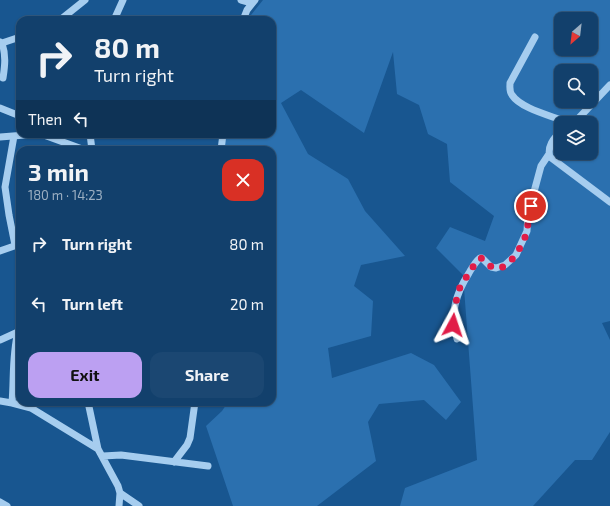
<!DOCTYPE html>
<html lang="en">
<head>
<meta charset="utf-8">
<style>
  :root { --surface:#12406c; --page:#1b4772; --text:#f1f3f6; --muted:#9cafc2; --line:#31597f; --accent:#bca0f2 }
  body { margin:0; font-family:"Exo 2",sans-serif; background:var(--page); color:var(--text); height:100vh; display:flex; flex-direction:column; font-size:15px; white-space:nowrap }
  * { box-sizing:border-box; margin:0 }
  p { font-size:13px; color:var(--muted) }
  .icon { flex:none; width:22px; height:22px; fill:none; stroke:currentColor; stroke-width:2; stroke-linecap:round; stroke-linejoin:round }
  .map { position:relative; flex:1; overflow:hidden }
  .details { position:absolute; left:16px; top:146px; width:260px; height:260px; display:flex; flex-direction:column; background:var(--surface); border-radius:12px; box-shadow:0 1px 3px #0004,0 0 0 1px var(--line) }
  .details>* { flex:none }
  .banner { position:absolute; left:16px; top:16px; width:260px; height:122px; border-radius:12px; box-shadow:0 1px 3px #0004,0 0 0 1px var(--line); background:#12406c; color:var(--text); overflow:hidden }
  .needle { width:26px; rotate:208deg }
  .controls { position:absolute; left:554px; top:12px; display:grid; gap:8px }
  .controls a { display:grid; place-items:center; width:44px; height:44px; border-radius:8px; background:var(--surface); box-shadow:0 1px 3px #0004,0 0 0 1px var(--line); font-size:20px }
  .pin { position:absolute; display:grid; place-items:center; width:34px; height:34px; color:#fff; margin:-17px; border:2px solid #fff; border-radius:50%; box-shadow:0 1px 4px #0007 }
  .me { position:absolute; width:44px; margin:-22px; rotate:5deg; stroke-linejoin:round; filter:drop-shadow(0 0 3px #0008) }
  .turn { display:flex; align-items:center; gap:14px; height:84px; padding:0 12px; font-size:18px }
  .turn .icon { width:52px; height:52px; stroke-width:2.5 }
  .turn b { display:block; font-size:28px; line-height:34px }
  .then { display:flex; align-items:center; height:38px; padding:0 12px; background:#0003; gap:8px; font-size:15px }
  .round { display:grid; place-items:center; flex:none; width:42px; height:42px; border-radius:12px; background:var(--page) }
  .head { display:flex; align-items:center; justify-content:space-between; height:68px; padding:0 12px }
  h1 { font-size:24px; font-weight:700; line-height:30px }
  .button { display:flex; gap:8px; margin-top:auto; padding:8px 12px }
  .button a { flex:1; height:46px; border-radius:12px; background:var(--accent); color:#111; font-size:16px; font-weight:700; line-height:46px; text-align:center }
  .button a+a { background:var(--page); color:var(--text) }
  ul { padding:0; list-style:none }
  li { display:flex; align-items:center; gap:12px; height:60px; padding:0 12px }
  li div { flex:1 }
  li b { display:block; font-size:15px }
  li em { font-style:normal }
  .map>svg:first-child { display:block }
  .green { fill:#2b70af; fill-rule:evenodd }
  .lines { fill:none; stroke-linecap:round; stroke-linejoin:round }
  .minor { stroke:#a6cdef; stroke-width:7 }
  .route { stroke:#e11d48; stroke-width:7; stroke-dasharray:0 12.6 }
</style>
</head>
<body>
<div class="map">
<svg width="610" height="506" viewBox="0 0 610 506">
  <rect width="100%" height="100%" fill="#185690"/>
  <path class="green" d="M263,0h347v321l-8,2 8,17v92l-18,28h-17l-42,46h-133l5,-18 72,-28 -14,-185 -27,-27 14,-21 35,14 9,-25 -44,-34 -3,-38 -19,-10 -9,-29 -22,-11 -4,-42 -29,81 -63,-43 -20,13 27,51 40,25 17,32 40,45 -44,9 -7,21 19,15 -2,35 -43,12 4,30 79,-25 23,12 27,37 -15,18 -22,-20 -45,4 -11,18 8,39 -59,45h-84l-27,-80 16,-15 6,-9h44v-252h-49l3,-16h46v-114h-25zM561,19h30v30h-30zM561,71h30v30h-30zM561,123h30v30h-30z"/>
  <g class="lines">
    <path class="minor" d="M241,0l11,3
      M60,20l25,-20
      M114,20l9,-20
      M243,20l4,-10 8,-10
      M535,37l-25,46c0,4 -1,8 2,12 9,14 41,21 57,28
      M0,42l2,1 18,-6
      M0,45l2,-2c4,12 3,22 1,35
      M0,108l20,8
      M574,123l36,-38
      M561,132c-8,6 -14,15 -11,25l60,45
      M41,134l44,16
      M90,134l2,16
      M14,136l-9,51 4,28 6,30
      M0,137l38,-3
      M221,150l2,-16
      M0,251l20,-7
      M457,339c-7,-25 -2,-44 12,-66 3,-5 6,-11 11,-15h2l9,9 5,1 9,-3 11,-10 11,-24 1,-17 13,-48 8,-12
      M0,340l20,-9
      M0,401l12,2 19,5 67,41
      M88,402l10,47 20,37 2,7 -1,13
      M12,403c2,-24 0,-48 6,-71
      M103,456l18,-1 87,11
      M174,462l13,-17 3,-7 5,-36
      M120,493l19,13
      M0,502l7,4"/>
  </g>
  <g class="lines">
    <path class="route" d="M453,325l1,-16 6,-22 18,-28 4,-1c3,3 7,8 12,10 15,4 30,-25 33,-37 2,-5 0,-8 0,-13 0,-4 2,-8 4,-12"/>
  </g>
</svg>
<div class="controls">
<a><svg class="needle" viewBox="-14 -14 28 28"><path d="M0-13l5 13h-10z" fill="#e53935"/><path d="M0 13l5-13h-10z" fill="#9cafc2"/></svg></a>
<a><svg class="icon" aria-label="search" viewBox="0 0 24 24"><circle cx="10" cy="10" r="6"/><path d="M15 15l6 6"/></svg></a>
<a><svg class="icon" aria-label="layers" viewBox="0 0 24 24"><path d="M12 4l9 5-9 5-9-5zM3 14l9 5 9-5"/></svg></a>
</div>
<div class="pin" style="left:531px;top:206px;background:#d93025"><svg class="icon" aria-label="arrive" viewBox="0 0 24 24"><path d="M6 21V4h12l-3 4 3 4H6"/></svg></div>
<svg class="me" style="left:453px;top:325px" viewBox="-20 -20 40 40"><path d="M0-17L14 15 0 8-14 15z" fill="#e11d48" stroke="#fff" stroke-width="4"/></svg>
<div class="banner">
<div class="turn"><svg class="icon" aria-label="right" viewBox="0 0 24 24"><path d="M7 20v-9h11M14 6l5 5-5 5"/></svg><div><b>80 m</b>Turn right</div></div>
<div class="then">Then<svg class="icon" aria-label="left" viewBox="0 0 24 24"><path d="M17 20v-9H6M10 6l-5 5 5 5"/></svg></div>
</div>
<section class="details">
<div class="head"><div><h1>3 min</h1><p>180 m · 14:23</p></div><a class="round" style="background:#d93025;color:#fff"><svg class="icon" aria-label="close" viewBox="0 0 24 24"><path d="M6 6l12 12M18 6L6 18"/></svg></a></div>
<ul>
<li><svg class="icon" aria-label="right" viewBox="0 0 24 24"><path d="M7 20v-9h11M14 6l5 5-5 5"/></svg><div><b>Turn right</b></div><em>80 m</em></li>
<li><svg class="icon" aria-label="left" viewBox="0 0 24 24"><path d="M17 20v-9H6M10 6l-5 5 5 5"/></svg><div><b>Turn left</b></div><em>20 m</em></li>
</ul>
<div class="button"><a>Exit</a><a>Share</a></div>
</section>
</div>
</body>
</html>
